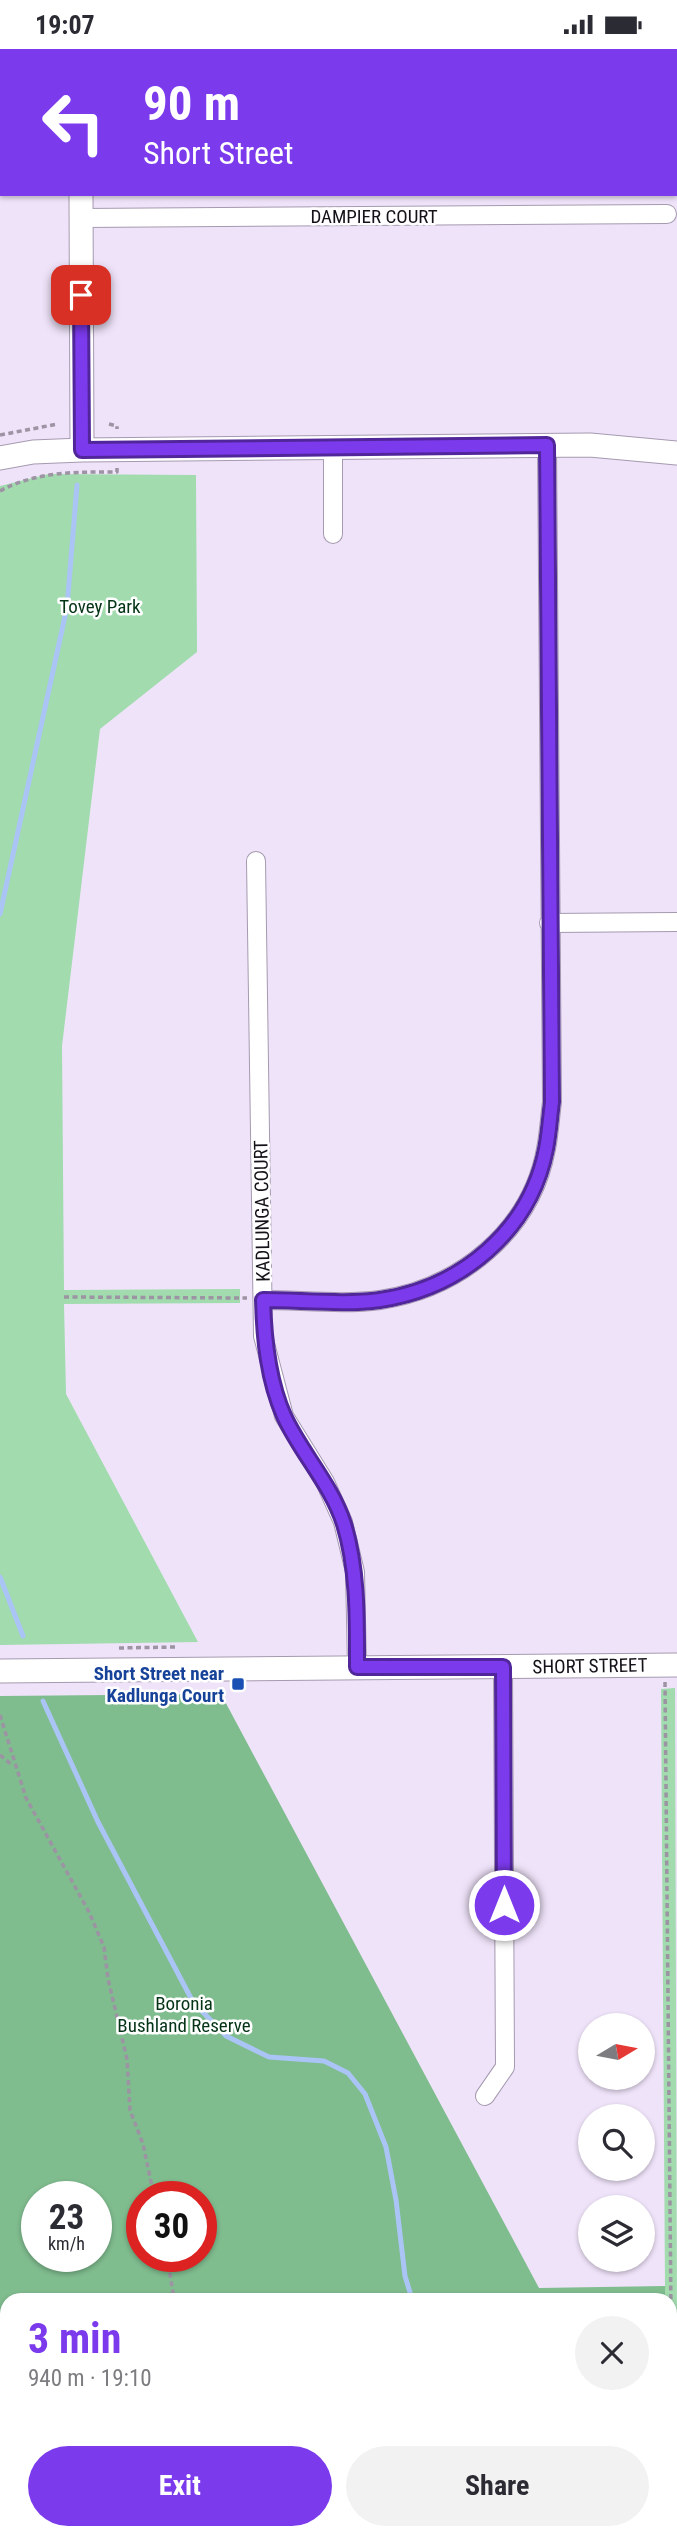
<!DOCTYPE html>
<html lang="en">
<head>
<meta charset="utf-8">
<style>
  :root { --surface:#fff; --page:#f2f2f3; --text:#2b2b33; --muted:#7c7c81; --accent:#7c3aed }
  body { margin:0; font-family:"Roboto Condensed",sans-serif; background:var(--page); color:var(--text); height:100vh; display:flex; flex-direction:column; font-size:26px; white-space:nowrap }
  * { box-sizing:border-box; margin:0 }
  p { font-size:23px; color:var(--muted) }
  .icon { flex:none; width:38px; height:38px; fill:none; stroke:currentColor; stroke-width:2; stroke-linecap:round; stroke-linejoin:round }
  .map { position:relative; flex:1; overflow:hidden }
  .details { position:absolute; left:0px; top:2244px; width:677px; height:247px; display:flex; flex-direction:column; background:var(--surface); border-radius:21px 21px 0 0; box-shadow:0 2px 5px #0004 }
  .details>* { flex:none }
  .top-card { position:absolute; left:0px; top:0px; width:677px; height:147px; box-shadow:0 2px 5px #0004; background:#7c3aed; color:#fff; overflow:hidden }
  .needle { width:46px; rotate:80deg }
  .buttons { position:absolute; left:578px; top:1964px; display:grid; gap:14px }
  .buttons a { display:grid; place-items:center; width:77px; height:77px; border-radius:50%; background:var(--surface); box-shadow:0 2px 5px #0004; font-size:35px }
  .speed { position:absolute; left:21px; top:2132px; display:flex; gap:14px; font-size:35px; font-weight:700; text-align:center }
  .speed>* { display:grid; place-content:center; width:91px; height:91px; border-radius:50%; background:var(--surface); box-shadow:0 2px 5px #0004; line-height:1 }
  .speed small { font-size:18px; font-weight:400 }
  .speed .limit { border:10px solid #d22; background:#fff; color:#111 }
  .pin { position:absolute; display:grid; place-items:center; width:60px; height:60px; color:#fff; margin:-30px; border-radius:14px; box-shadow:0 4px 10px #0006 }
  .me { position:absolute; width:77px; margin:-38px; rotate:0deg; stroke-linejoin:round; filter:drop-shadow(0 0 5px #0008) }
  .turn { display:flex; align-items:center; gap:24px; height:147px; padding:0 28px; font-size:32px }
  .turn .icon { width:91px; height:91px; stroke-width:2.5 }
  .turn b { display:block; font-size:49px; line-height:60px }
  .round { display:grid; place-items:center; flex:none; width:74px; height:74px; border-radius:37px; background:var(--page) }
  .overview { display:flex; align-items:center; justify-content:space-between; height:119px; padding:0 28px }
  h1 { font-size:42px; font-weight:700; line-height:52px; color:var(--accent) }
  .action { display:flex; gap:14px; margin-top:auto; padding:14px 28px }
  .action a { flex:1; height:80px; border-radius:42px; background:var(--accent); color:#fff; font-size:28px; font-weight:700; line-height:80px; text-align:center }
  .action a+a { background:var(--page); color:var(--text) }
  .status { display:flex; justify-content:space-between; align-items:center; height:49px; padding:0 35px; background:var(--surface); direction:ltr }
  .status svg { height:19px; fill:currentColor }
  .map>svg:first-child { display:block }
  .green { fill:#a1dbae }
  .forest { fill:#7fbc8e; fill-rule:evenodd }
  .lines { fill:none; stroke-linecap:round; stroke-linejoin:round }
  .stream { stroke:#aac5f5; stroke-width:5 }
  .minor-casing { stroke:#a59aaf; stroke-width:20 }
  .tertiary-casing { stroke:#a59aaf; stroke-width:25 }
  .path { stroke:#9c93a3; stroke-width:3.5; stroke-dasharray:5 3.5; stroke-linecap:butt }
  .minor { stroke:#fff; stroke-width:18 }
  .tertiary { stroke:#fff; stroke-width:23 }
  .route-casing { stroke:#51269a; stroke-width:18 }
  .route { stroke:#7c3aed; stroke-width:12 }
  .transit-dot { fill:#1a4fb4; stroke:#fff; stroke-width:2.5 }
  .labels { text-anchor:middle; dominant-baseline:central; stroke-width:5; stroke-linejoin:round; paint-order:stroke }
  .street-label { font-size:19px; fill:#151118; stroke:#fff }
  .park-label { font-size:19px; fill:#043416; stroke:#fff }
  .transit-label { font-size:19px; font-weight:bold; fill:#164399; stroke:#fff; text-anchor:end }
</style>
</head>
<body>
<div class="status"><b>19:07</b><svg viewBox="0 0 49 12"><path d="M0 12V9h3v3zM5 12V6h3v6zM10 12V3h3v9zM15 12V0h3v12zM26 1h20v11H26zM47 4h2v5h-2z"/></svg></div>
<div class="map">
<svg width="677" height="2490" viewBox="0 0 677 2490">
  <rect width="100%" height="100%" fill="#efe3f9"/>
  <path class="green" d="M49,425l147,1 1,177 -97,77 -38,317 2,244 176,-1v14l-176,1 2,90 132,248 -198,3v-1159z
    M675,1639l2,638h-7v-27h-5v-13l-4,-597z"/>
  <path class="forest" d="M221,1645l318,594 126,-2v13h-658v233h663v-206h7v213h-677v-843zM37,2147h59v60h-59zM142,2147h59v60h-59z"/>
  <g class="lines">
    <path class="stream" d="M0,865l67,-307 10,-122
      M0,1528l23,59
      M43,1652l55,121 95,180 33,34 43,21 55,4 24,12 17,21 21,53 10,53 9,76 7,23
      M558,2483l9,7"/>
    <g class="minor-casing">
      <path id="minor" d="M81,169l586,-4
        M333,485v-86
        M256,812l7,475 21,80 41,66 18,40 12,50 2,95
        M549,874l128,-1
        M263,1251c37,0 81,5 117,0 80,-12 151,-69 166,-151 3,-15 4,-32 6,-47l-5,-657
        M485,2047l20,-29 -2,-400"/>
    </g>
    <g class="tertiary-casing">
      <path id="tertiary" d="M79,0v2
        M81,145l1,256
        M0,409l33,-6 49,-2 508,-5 87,8
        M0,1622l677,-6"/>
    </g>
    <path class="path" d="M109,375l8,2v3
      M0,386l58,-11
      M0,442c37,-20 76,-19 117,-19v-4
      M64,1248l183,1
      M119,1599l58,-1
      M665,1633l6,630 6,6
      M0,1666l26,83 63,114 15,35 4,32 19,80 3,51 13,34 11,52
      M0,1706l12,10
      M167,2207l7,43
      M0,2453h7
      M157,2483l3,7
      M287,2483l25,7
      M164,2490l1,-7"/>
    <use href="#minor" class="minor"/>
    <use href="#tertiary" class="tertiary"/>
  </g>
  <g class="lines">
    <g class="route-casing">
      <path id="route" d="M81,246l1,155 465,-5 5,657c-2,15 -3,32 -6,47 -16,82 -85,139 -166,151 -34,5 -81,0 -117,0 1,39 5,80 21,116 17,37 47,68 60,108 14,46 13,95 13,143h146l1,238"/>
    </g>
    <use href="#route" class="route"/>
  </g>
  <rect class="transit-dot" x="231" y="1628" width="14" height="14" rx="3.5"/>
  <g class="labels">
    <g class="street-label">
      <text x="374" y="167">DAMPIER COURT</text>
      <text transform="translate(262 1162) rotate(-91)">KADLUNGA COURT</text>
      <text transform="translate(590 1617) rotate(-1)">SHORT STREET</text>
    </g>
    <g class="park-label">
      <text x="100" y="557">Tovey Park</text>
      <text x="184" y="1954">Boronia<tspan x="184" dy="22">Bushland Reserve</tspan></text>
    </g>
    <g class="transit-label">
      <text x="224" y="1624">Short Street near<tspan x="224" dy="22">Kadlunga Court</tspan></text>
    </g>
  </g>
</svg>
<div class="buttons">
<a><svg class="needle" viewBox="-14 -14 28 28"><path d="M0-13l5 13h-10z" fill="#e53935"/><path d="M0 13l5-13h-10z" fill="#7c7c81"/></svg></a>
<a><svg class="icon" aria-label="search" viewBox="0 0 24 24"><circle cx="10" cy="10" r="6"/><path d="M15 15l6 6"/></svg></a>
<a><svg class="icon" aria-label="layers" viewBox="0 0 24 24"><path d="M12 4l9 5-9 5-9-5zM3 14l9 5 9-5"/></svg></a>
</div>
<div class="speed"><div>23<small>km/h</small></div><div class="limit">30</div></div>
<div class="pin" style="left:81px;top:246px;background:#d93025"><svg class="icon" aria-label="arrive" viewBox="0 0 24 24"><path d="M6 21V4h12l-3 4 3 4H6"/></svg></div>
<svg class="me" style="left:504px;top:1856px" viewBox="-20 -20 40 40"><circle r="17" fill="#7c3aed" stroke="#fff" stroke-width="3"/><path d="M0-11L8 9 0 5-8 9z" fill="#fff"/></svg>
<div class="top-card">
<div class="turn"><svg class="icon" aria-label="left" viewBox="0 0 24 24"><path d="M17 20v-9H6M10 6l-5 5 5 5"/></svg><div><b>90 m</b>Short Street</div></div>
</div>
<section class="details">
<div class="overview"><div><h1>3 min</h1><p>940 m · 19:10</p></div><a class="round"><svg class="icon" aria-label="close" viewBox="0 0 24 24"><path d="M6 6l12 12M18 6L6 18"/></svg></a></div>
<div class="action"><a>Exit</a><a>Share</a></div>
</section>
</div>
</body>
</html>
